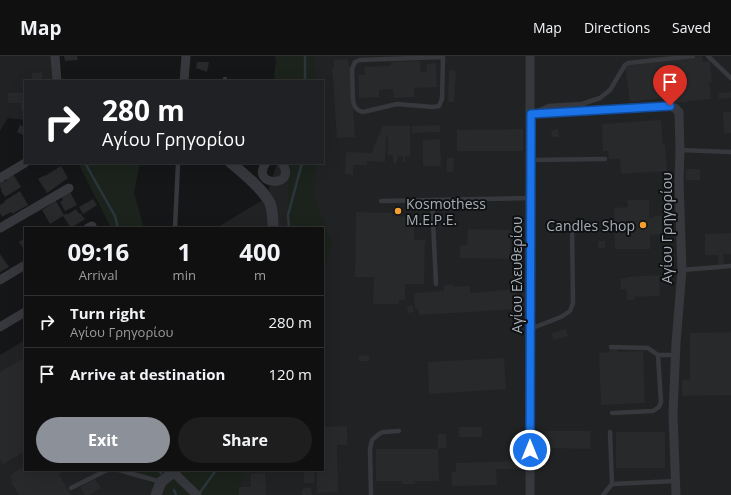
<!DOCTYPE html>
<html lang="en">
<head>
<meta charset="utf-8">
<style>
  :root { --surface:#101011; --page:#1e1e1f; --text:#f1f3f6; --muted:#9c9d9f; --line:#303031; --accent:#8c9099 }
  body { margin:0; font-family:"Open Sans",sans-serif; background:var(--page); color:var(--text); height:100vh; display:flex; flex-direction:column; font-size:15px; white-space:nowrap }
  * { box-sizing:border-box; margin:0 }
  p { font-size:13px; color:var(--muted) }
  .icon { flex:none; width:22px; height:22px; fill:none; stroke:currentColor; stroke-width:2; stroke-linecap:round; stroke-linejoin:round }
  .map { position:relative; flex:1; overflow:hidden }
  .panel { position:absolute; left:24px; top:171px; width:300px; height:244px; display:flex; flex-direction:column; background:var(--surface); border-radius:0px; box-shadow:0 4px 16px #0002,0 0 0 1px var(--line) }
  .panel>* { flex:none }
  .top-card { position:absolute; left:24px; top:24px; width:300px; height:84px; border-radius:0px; box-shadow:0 4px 16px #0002,0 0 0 1px var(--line); background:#202124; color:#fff; overflow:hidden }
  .pin { position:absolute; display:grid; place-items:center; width:34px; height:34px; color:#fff; margin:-41px -17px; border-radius:50% 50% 50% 0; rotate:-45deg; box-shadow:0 0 4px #0007 }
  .pin .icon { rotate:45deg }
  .me { position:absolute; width:44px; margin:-22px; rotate:0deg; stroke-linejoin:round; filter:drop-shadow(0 0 3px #0008) }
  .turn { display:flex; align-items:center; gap:14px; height:84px; padding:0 12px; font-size:18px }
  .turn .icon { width:52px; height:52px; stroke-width:2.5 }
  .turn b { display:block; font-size:28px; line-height:34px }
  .eta { display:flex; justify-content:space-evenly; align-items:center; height:68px; text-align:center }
  .eta b { font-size:24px; font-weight:700; line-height:28px }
  .button { display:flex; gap:8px; margin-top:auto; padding:8px 12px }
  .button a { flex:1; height:46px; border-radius:24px; background:var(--accent); color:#fff; font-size:16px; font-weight:700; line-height:46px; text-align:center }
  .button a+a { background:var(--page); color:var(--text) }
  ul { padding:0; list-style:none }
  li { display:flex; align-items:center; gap:12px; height:52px; padding:0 12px; border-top:1px solid var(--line) }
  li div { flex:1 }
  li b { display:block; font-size:15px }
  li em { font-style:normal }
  header { display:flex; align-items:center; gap:24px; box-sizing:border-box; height:56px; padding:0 20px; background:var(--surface); border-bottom:1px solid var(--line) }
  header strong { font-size:19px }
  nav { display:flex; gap:22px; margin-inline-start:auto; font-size:14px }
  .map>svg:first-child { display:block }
  .built { fill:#212224 }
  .green { fill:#1b231c }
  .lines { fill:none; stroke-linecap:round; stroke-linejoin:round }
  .stream { stroke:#2b363c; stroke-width:2.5 }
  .building { fill:#28292b }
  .service { stroke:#36383d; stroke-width:4.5 }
  .minor { stroke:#36383d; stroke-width:9 }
  .tertiary { stroke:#36383d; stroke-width:11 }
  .route-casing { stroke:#114b97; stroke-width:10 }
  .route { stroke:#1a73e8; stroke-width:7 }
  .poi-dot { fill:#f59e2f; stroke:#101112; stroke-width:1.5 }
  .labels { text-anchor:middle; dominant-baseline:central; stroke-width:4; stroke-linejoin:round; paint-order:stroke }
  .poi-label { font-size:14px; fill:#a7aeb8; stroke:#101112; text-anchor:start }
  .street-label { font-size:14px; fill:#a7aeb8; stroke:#101112 }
</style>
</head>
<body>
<header>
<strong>Map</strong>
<nav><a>Map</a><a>Directions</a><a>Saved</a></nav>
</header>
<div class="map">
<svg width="731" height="439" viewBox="0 0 731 439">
  <rect width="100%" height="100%" fill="#151617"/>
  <path class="built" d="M0,0h56l1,25h-32v39l-17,-2 -8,13z
    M275,0h456v439h-731v-140l25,-15v130h298v-242h-107l50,-30 11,-35h46v-82h-43z"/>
  <path class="green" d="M277,0h38l-2,5 4,20h-42l-1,-7z
    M78,107h62l-6,30 10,35h-33z
    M288,107h28l-2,34 18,47 -9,29v-45h-35z
    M135,414h110l-6,25h-77z"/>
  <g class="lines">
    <path class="stream" d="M305,0v25
      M85,107l30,53 3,12
      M289,172l-1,-13 14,-52
      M158,414l3,3
      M174,434l2,5
      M199,438l17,-24"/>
  </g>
  <path class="building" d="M64,0h13l1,4 -13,1z
    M702,0l1,6 7,-1 2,21h-3l2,17 -37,4 -1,-6 -43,5 -5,-37z
    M348,3l1,7h1l5,71 -18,1 -5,-71h2v-7z
    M420,5l1,11 6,-1v-7l9,-1 1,24 -23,1v9l-20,1 -1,-9 -14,1v7l-20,1 -1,-23h7l-1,-8 27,-1v-4z
    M197,6h12l-2,10 -11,-4z
    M449,14l7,1 -2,31h-6z
    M42,16v9h-10v-8z
    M731,36v6l-12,1v-6z
    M8,37h17v17h-4v-7h-13z
    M723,56h8v21h-7z
    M661,64l2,25h2l2,26 -46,3 -1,-15h-11l-1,-8h-5l-1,-27z
    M20,69l5,2v9l-8,-4z
    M440,69v7l-28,1v-7z
    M383,70h27v30h-5v6h-2v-6h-5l-1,7h-4v-8h-5v-18h-2l-1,25 -18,-1v4h-14v10l-8,-1 1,-22 26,1 2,-4 -1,-1z
    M523,73v22h-66v-21z
    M554,73h4l1,8h-7l-1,-6h3z
    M440,83l1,27h-18v-26z
    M447,102h7l-1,14h-6z
    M61,110l7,12 -21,15 -9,-14 7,-4v1z
    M686,113h14v11h-14z
    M13,118l8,13 -16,10 -4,-6h1l-2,-4v-5l4,-2 1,2 2,-2 -1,-1z
    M20,135l8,14 -16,9 -1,-2 -9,5 -2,-4v-8l5,-3 -1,-1z
    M70,136l7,13 -12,6 -5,-9 3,-2 -1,-3z
    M93,143l4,6 -14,9 -4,-7z
    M627,144h22v18h5v-2h10l1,18 -15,1v14h-35l-1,-41 14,-1z
    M56,145l8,14 3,-2v2l9,-6 3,5 1,-1 5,6 -14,9 -8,-12 -13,8 -8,-14z
    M356,156l36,1v3l23,1 -1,23h11l-1,44h-19v16h-6v4h-26l1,-27h-19z
    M468,173l43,1 -1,29 -50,-1v-13h7z
    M731,177v21h-8l1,12 -5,1 -1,-12h-13v-21z
    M25,182v13l-6,-9z
    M598,185h7v7h-7z
    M0,198l9,13 -9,5z
    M659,219l1,21 -26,1v3h-7l-1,-11h-5v-10l5,-1v-1z
    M453,228v3l17,-1v7l47,-4 1,20 -99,6 -1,-6h-3l-1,-16 30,-2v-6z
    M522,235h5l-1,20 -5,-1z
    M407,250h6l1,6 -6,1z
    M566,273l2,7 -15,4 -1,-7z
    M731,276v63l-49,1v-16h8v-47z
    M617,292v4l26,-1 2,52 -44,2 -2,-52 11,-1v-3z
    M369,299v6h-10v-5z
    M25,301v91l-2,1 2,2 -22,13 -3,-5v-87z
    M504,302l2,31 -77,5 -1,-32z
    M347,370v19h-10l1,47 -21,1v-23h6v-43z
    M459,371h23v10h-23z
    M545,375h46l-1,18 -46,-1z
    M616,376h49v36h-49z
    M438,378h8l1,14 -9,1z
    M518,388h11v9h-11z
    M376,393h62l1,32h-24v3h-13v-3h-26z
    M521,405v8h-25l1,16 -45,1 -1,-14h5v-9z
    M25,410v4h41l-7,4 12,21h-52l-8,-13 2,-1 -3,-6z
    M304,414h10v13h-10z
    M265,417l1,22h-27v-8h12v-13z
    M95,423l6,9 -12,7h-4l-5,-8z
    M311,431l1,8h-10v-6z"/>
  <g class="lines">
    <path class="service" d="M708,0l23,22
      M443,1l-83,3 -5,2 -3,7 1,32c1,6 5,10 10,11l34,-8 36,3 6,-1 3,-7 1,-42v-1
      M225,25v-2
      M537,55l12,-5 33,-2 18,-6 10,-8 15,-25 3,-2 65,-7
      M680,94l51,2
      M531,104l74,-1
      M432,144l4,84
      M381,145l150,-3
      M175,172l3,-65
      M682,214l49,-4
      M530,273l31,-12 9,-6 3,-8 -1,-79
      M611,291l37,1 10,7h17
      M612,357l41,-2 6,-4 2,-5 -3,-47
      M119,414l42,12
      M612,428l64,-3
      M71,432l36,-18
      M371,439l-1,-46 2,-9 7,-6 4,-2 16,-1
      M603,439l9,-11 -2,-52"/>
    <path class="minor" d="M55,0l2,25
      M184,25l2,-25
      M531,58l139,-8 5,2 4,4 1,38 -1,32 3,88 -6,73 -3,71 3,81
      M266,107c-17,24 33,25 16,0
      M0,122l25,-15
      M0,172l69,-40
      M88,172l4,-2
      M0,224l25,-15
      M0,271l25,-15
      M174,417l23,22
      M530,439v-439"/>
    <path class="tertiary" d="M231,107c12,10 32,26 39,40 3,8 3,17 3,25
      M156,439l5,-13 15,-12"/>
  </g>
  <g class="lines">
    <g class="route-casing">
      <path id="route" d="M530,394l1,-336 139,-8"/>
    </g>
    <use href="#route" class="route"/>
  </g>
  <g class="poi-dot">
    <circle cx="398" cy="155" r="4"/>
    <circle cx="643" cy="169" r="4"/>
  </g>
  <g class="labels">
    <g class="poi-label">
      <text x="406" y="147">Kosmothess<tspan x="406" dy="16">M.E.P.E.</tspan></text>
      <text x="635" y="169" text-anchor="end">Candles Shop</text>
    </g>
    <g class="street-label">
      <text transform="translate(666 172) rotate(-90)">Αγίου Γρηγορίου</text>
      <text transform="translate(516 219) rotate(-90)">Αγίου Ελευθερίου</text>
    </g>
  </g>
</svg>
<div class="pin" style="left:670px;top:50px;background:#d93025"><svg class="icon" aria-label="arrive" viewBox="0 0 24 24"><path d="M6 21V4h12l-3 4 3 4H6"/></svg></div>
<svg class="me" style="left:530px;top:394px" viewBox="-20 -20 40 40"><circle r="17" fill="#1a73e8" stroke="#fff" stroke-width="3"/><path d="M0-11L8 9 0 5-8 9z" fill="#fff"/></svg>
<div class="top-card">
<div class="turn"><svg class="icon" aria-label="right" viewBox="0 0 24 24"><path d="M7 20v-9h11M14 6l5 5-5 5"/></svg><div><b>280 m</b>Αγίου Γρηγορίου</div></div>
</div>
<section class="panel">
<div class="eta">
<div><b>09:16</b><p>Arrival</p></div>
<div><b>1</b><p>min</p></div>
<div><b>400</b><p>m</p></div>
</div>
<ul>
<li><svg class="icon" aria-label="right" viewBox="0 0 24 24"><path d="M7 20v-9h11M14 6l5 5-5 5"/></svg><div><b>Turn right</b><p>Αγίου Γρηγορίου</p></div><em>280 m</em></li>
<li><svg class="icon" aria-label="arrive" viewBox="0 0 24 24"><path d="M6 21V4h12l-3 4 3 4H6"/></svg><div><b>Arrive at destination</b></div><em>120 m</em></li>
</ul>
<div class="button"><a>Exit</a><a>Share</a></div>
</section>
</div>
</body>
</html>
